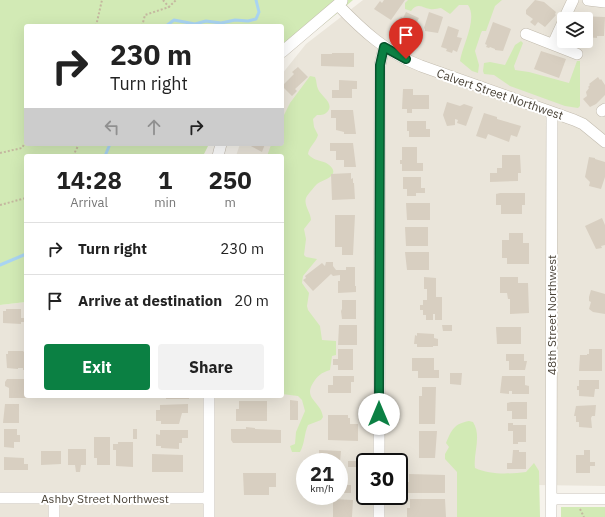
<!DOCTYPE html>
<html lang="en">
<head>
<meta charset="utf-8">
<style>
  :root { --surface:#fff; --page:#f2f2f2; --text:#222; --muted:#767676; --line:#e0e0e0; --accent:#0b8043 }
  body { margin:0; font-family:"IBM Plex Sans",sans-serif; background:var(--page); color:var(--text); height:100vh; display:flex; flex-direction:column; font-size:15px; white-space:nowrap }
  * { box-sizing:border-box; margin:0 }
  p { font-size:13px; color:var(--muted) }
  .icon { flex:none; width:22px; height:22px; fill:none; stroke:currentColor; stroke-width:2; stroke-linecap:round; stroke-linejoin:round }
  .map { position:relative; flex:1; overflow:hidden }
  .details { position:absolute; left:24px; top:154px; width:260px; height:244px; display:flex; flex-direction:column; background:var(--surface); border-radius:4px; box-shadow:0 4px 16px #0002 }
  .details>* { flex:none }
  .top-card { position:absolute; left:24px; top:24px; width:260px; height:122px; border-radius:4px; box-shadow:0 4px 16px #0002; background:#fff; color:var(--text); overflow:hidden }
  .controls { position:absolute; left:557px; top:12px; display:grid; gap:8px }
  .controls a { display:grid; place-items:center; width:36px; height:36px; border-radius:4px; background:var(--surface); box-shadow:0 4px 16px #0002; font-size:20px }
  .speed { position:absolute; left:296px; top:453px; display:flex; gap:8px; font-size:20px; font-weight:700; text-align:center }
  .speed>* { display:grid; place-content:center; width:52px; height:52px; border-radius:50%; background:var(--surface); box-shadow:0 4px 16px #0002; line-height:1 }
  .speed small { font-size:10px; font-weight:400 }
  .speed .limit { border:2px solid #111; border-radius:6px; background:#fff; color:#111 }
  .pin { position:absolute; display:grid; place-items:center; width:34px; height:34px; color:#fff; margin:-41px -17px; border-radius:50% 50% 50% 0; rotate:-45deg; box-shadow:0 0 4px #0007 }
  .pin .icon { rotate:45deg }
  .me { position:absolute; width:44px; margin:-22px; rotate:0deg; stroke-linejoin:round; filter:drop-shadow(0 0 3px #0008) }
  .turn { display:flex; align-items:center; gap:14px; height:84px; padding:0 20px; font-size:18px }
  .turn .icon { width:52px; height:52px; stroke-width:2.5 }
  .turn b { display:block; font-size:28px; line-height:34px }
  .lanes { display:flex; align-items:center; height:38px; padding:0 20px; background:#0003; justify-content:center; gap:20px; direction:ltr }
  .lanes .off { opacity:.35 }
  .eta { display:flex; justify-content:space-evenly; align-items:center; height:68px; text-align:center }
  .eta b { font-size:24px; font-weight:800; line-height:28px }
  .primary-button { display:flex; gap:8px; margin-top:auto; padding:8px 20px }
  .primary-button a { flex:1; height:46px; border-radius:4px; background:var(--accent); color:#fff; font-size:16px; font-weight:800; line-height:46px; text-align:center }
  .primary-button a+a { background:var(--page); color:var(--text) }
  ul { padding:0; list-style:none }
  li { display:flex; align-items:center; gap:12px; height:52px; padding:0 20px; border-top:1px solid var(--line) }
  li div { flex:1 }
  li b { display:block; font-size:15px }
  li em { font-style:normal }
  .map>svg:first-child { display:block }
  .residential { fill:#eae5da; fill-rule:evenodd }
  .green { fill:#d2eab5 }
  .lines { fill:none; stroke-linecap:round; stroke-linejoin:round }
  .stream { stroke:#a9d4f2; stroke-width:3 }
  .building { fill:#d8cfc1 }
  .minor-casing { stroke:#c2bbae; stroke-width:12 }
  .path { stroke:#c4b79f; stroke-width:2; stroke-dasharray:2 2; stroke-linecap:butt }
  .minor { stroke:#fff; stroke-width:11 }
  .route-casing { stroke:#07532c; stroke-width:10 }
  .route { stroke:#0b8043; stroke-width:7 }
  .labels { text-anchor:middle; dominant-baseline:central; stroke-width:4; stroke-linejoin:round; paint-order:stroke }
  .street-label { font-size:12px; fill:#4b4439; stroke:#fff }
</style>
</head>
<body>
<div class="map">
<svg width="605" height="517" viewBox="0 0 605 517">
  <rect width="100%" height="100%" fill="#f6f3ec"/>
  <path class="residential" d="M363,0h242v486l-69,-1 1,32h-537v-212l26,-3v94h256v-240h-46l4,-12h42v-70l24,-30zM564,19h22v22h-22zM305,462h34v34h-34zM365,462h34v34h-34z"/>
  <path class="green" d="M0,0h353c-23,20 -48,38 -71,59v-33h-256v118h183l-6,12h-177v146l-26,3z
    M408,0h94l-7,6 -9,25h-4l-1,2 -6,18 4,14 -1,8 -6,-2 -12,-10c2,-15 18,-42 8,-56h-9l-9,9 -9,-6c-3,0 -7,2 -11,1 -8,-1 -12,-7 -19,2l-6,-2v-6z
    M521,41l2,2 -9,23 1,4 14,2 40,11 8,-22h3v45l-2,2 -13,-2 -55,-20 -16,-11 -10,-1 -1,-3 1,-8 6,-1 15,3 10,-20z
    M310,76l5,1c2,4 1,8 3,12 3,7 16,14 10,22 -3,4 -6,4 -11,4l-4,4 1,8 4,8c-2,7 -9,12 -10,19 7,9 18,5 24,14 6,9 -10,12 -15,16 -3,3 -7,8 -10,12 -5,8 4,16 4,24l-7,9 2,10 -2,16 2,2 11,2 -14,17 -1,7 7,10 -2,13 1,4 12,16 2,14 14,1v14l-4,1 -2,14c-9,3 -12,5 -17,13 -10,16 8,18 10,34l-2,3 -13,5c-4,9 -3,18 -8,27h-8l-2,-6 5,-2 1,-12 9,-21 -3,-11 -4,-4 -16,-2v-238h-15l4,-11 11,-1v-25l8,-16z
    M469,421l4,1c9,14 0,31 2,46 15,7 34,6 51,4l8,-9 5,8 1,46h-83v-45l-12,-13v-5l4,-7 -3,-4c6,-14 8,-19 23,-22z
    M561,507h44v10h-44z"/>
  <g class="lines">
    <path class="stream" d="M166,26l8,-6 21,4 11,-3 15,2 14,-3 13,1 8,-2 3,-7 -3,-12
      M105,156l5,-12
      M0,265l26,-11"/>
  </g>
  <path class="building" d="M384,0h21l-14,20 -17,-11 6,-8 2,2z
    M535,0l9,2 12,10 -1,2 1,1 -11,12 -7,-5 -3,4 -5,-4 3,-3 -7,-5v-4z
    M406,12l13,6 -8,16 -15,-9 3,-6 2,-2 2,1z
    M429,12l14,5 -5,16 -13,-2v-2l-1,-1z
    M578,16l27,1 -1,19h-7v2l-11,-1v-18h-8z
    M493,22l18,7 -8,22 -8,-1v-1l-5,-2 -1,1 -3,-1 1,-2 -2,-1z
    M448,26l11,4 -2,7 5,1 -5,14 -4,-2 -1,3 -6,-2 1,-2 -6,-2z
    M541,51l25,8 -7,19 -25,-9z
    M332,53h22v14l-33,-1v-12h11z
    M298,67l10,10 -13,12 2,2 -5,5 -10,-10 12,-12 -2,-2z
    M598,77l2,3 1,-1 4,6v10l-9,9 -6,3 -7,-8 4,-3 -1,-4 3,-4 -1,-1 2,-2 -1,-1z
    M339,80l18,1v8h-5v9h-20v-8h7z
    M403,89h10v6h16v14h-17v4h-5v-4h-5z
    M447,102l13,4 4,-2 9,3 -7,19 -9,-3 1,-3 -3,-1v6l-8,1 -4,-11z
    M331,110h22l3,24h-12v-2l-8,-2v-12h-5z
    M484,113l13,4v2l24,7 -4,11 -6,-2 -2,7 -21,-8 -2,5 -10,-3z
    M407,121h19v8h4v8h-21v-6h-2z
    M330,143h23l3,24h-12v-7h-8v-9h-6z
    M247,144h18l-3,8z
    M402,147h15v16h6v8h-21v-7h-2v-4h2z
    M502,155h18l1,18h-3v8l-28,1v-9h7v-5h5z
    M589,157l6,1v1l10,3v15l-4,12 -12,-3 1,-4 -5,-5z
    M351,173v6l2,-1v5h1l1,16 -23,1 -1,-26z
    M403,177h18v11h4v5h-9v3h-9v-7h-4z
    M500,193h25v12h-3v9h-21v-9h-5v-11z
    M406,203h24v17h-23z
    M335,215h20l-2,40h-11v-8h-7z
    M602,218l3,7v20l-4,1 1,2 -6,1 -11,-23z
    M405,227h23v19h-22z
    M509,233h14v10h6v21h-22v-6h-5v-18h7z
    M405,252h24v18h-22z
    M326,262h7v4l3,4h10v-3h9v19h1v6l-18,1v-12h2v-6l-7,1 -2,-2 -18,17 -10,-11 3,-2 -1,-2 17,-13 3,3z
    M424,277l12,1v19h6v23h-7v-6h-2v6h-7v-5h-3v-5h-3v-5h3v-5h4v-11h-3z
    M500,277h18v6h10l1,30 -19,1v-15h-2l-1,-6h-7z
    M591,290l14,4v20l-12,-2 -4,-3 2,-7 -2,-1v-4z
    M342,300h14v19h-14l-1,-8 1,-2z
    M6,309h15v9h3v4h-3v2l-18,-1v-12h3z
    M339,325h18v20h-19z
    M442,325h10v6h-9z
    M496,327h25v17h-24z
    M417,333l17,1v4l4,1v7h-5v1h-16v-3h-3l1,-9 2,1z
    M338,349h15v21h-15v-5h-5v-6h5z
    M589,349h13v22h-23l1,-16h7v-1h2z
    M8,351h15l3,3v16h-3v-2h-5v1l-11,-1 -1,-14h2z
    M506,354h18v7h3l-2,9h-16v-9h-3z
    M412,358h22v12h5v8h-21v-7h-6z
    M450,373h12l-1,12 -11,-1z
    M333,376h21v6h-3v11h-23v-8h5z
    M502,376h23v9l4,1v8h-17v-3h-3v3l-9,-1z
    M7,379h19v17h18v2h-35v-10l-4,-2v-4z
    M579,380h20v9h-4l-1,8 -15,-1v-6h-2v-4h2z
    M422,387h14l-1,37h-16v-28h3z
    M160,396h29v3h-23v-1h-6z
    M290,400l8,1v19h-8z
    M239,401h28v20h-31v-12h3z
    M511,402h16v17h-15v-8h-5v-8z
    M5,404h14v19h-16z
    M188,404v9h-6l-3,11h-18v-3h-5v-11h4v-5z
    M596,405l-1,11h-3l-1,2 1,10 -13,-1v-5h-3v-6h-2l2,-10z
    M328,415h20v3h2v6h8v17l-30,-1z
    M508,423h5v2h13v17h-8v2h-5v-13h-5z
    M246,427l9,1v1l26,1v13h-48l-2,-3v-11h15z
    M4,429h13v6h3v7h-6v6l-10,-1z
    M133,429h4v10h-4z
    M160,430h28v8h-6v5h-3v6l-18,-1v-2h-5v-12l4,1z
    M419,431h18l-2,27h-16z
    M94,437h16v28h-13v-7h-3z
    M118,442h15v25l-17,-1v-16h-3v-6h5z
    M68,449h18v16h-5l-1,7h-4l-1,-7h-7z
    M319,450l22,1 -1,11 -21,-1z
    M513,450h6v2h7v17h-19v-6h5z
    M584,450h6v12h5v4h-5v7h-14v-18h8z
    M41,451h20v13l-20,1z
    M152,454l31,1v17h-31z
    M4,457l20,1v6h4v6h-24z
    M348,461h10v6h-10z
    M339,471l8,2v12h4v8h-12z
    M243,473h33v14h-7v8h-25z
    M409,474l36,1v18h-38v-11h2z
    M333,499l20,1 -1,17h-19z
    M410,499h35l1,18h-39v-9h3z"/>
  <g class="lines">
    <g class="minor-casing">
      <path id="minor" d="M588,0l17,2
        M338,5c25,26 49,48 83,61l153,54 9,4 22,18
        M564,19l9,-19
        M526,34l51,20
        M553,44l11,-24
        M282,52l60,-51
        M602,111l3,-2
        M218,156l3,-12
        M209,396v121
        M379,462l1,-397 4,-18
        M0,498h209
        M551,499h54
        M54,517v-19
        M379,517v-21
        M551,517l1,-404"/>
    </g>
    <path class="path" d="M163,0l6,7
      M96,26l6,-26
      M142,26l3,-11 24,-8 7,-7
      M0,153l22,-5 4,-7
      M73,156l6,-12
      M0,205l26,-7
      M580,509l4,8"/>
    <use href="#minor" class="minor"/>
  </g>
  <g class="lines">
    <g class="route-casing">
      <path id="route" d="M379,414l1,-349 4,-18 22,12"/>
    </g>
    <use href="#route" class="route"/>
  </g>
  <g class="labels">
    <g class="street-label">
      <text transform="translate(500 94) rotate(19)">Calvert Street Northwest</text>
      <text transform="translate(551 315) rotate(-90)">48th Street Northwest</text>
      <text x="105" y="498">Ashby Street Northwest</text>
    </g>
  </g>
</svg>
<div class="controls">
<a><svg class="icon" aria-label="layers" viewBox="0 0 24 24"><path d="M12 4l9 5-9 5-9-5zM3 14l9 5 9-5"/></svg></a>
</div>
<div class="speed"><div>21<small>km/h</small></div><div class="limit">30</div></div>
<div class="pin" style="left:406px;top:59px;background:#d93025"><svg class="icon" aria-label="arrive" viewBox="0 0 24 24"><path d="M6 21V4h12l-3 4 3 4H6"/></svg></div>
<svg class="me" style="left:379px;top:414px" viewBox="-20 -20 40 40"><circle r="19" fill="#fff"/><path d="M0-13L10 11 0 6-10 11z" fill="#0b8043"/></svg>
<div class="top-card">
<div class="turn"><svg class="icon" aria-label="right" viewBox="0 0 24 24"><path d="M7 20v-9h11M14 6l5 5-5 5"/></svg><div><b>230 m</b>Turn right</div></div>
<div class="lanes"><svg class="icon off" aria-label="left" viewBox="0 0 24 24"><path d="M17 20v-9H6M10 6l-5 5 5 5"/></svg><svg class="icon off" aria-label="ahead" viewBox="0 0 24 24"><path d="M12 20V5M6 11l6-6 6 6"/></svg><svg class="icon" aria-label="right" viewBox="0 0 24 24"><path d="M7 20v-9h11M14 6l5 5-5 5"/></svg></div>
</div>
<section class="details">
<div class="eta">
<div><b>14:28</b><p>Arrival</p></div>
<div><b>1</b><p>min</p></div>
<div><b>250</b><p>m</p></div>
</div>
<ul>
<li><svg class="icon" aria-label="right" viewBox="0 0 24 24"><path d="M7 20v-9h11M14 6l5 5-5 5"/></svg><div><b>Turn right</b></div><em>230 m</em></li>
<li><svg class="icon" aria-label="arrive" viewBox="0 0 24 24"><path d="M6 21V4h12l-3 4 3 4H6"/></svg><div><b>Arrive at destination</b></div><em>20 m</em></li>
</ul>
<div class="primary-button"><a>Exit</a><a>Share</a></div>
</section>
</div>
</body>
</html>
